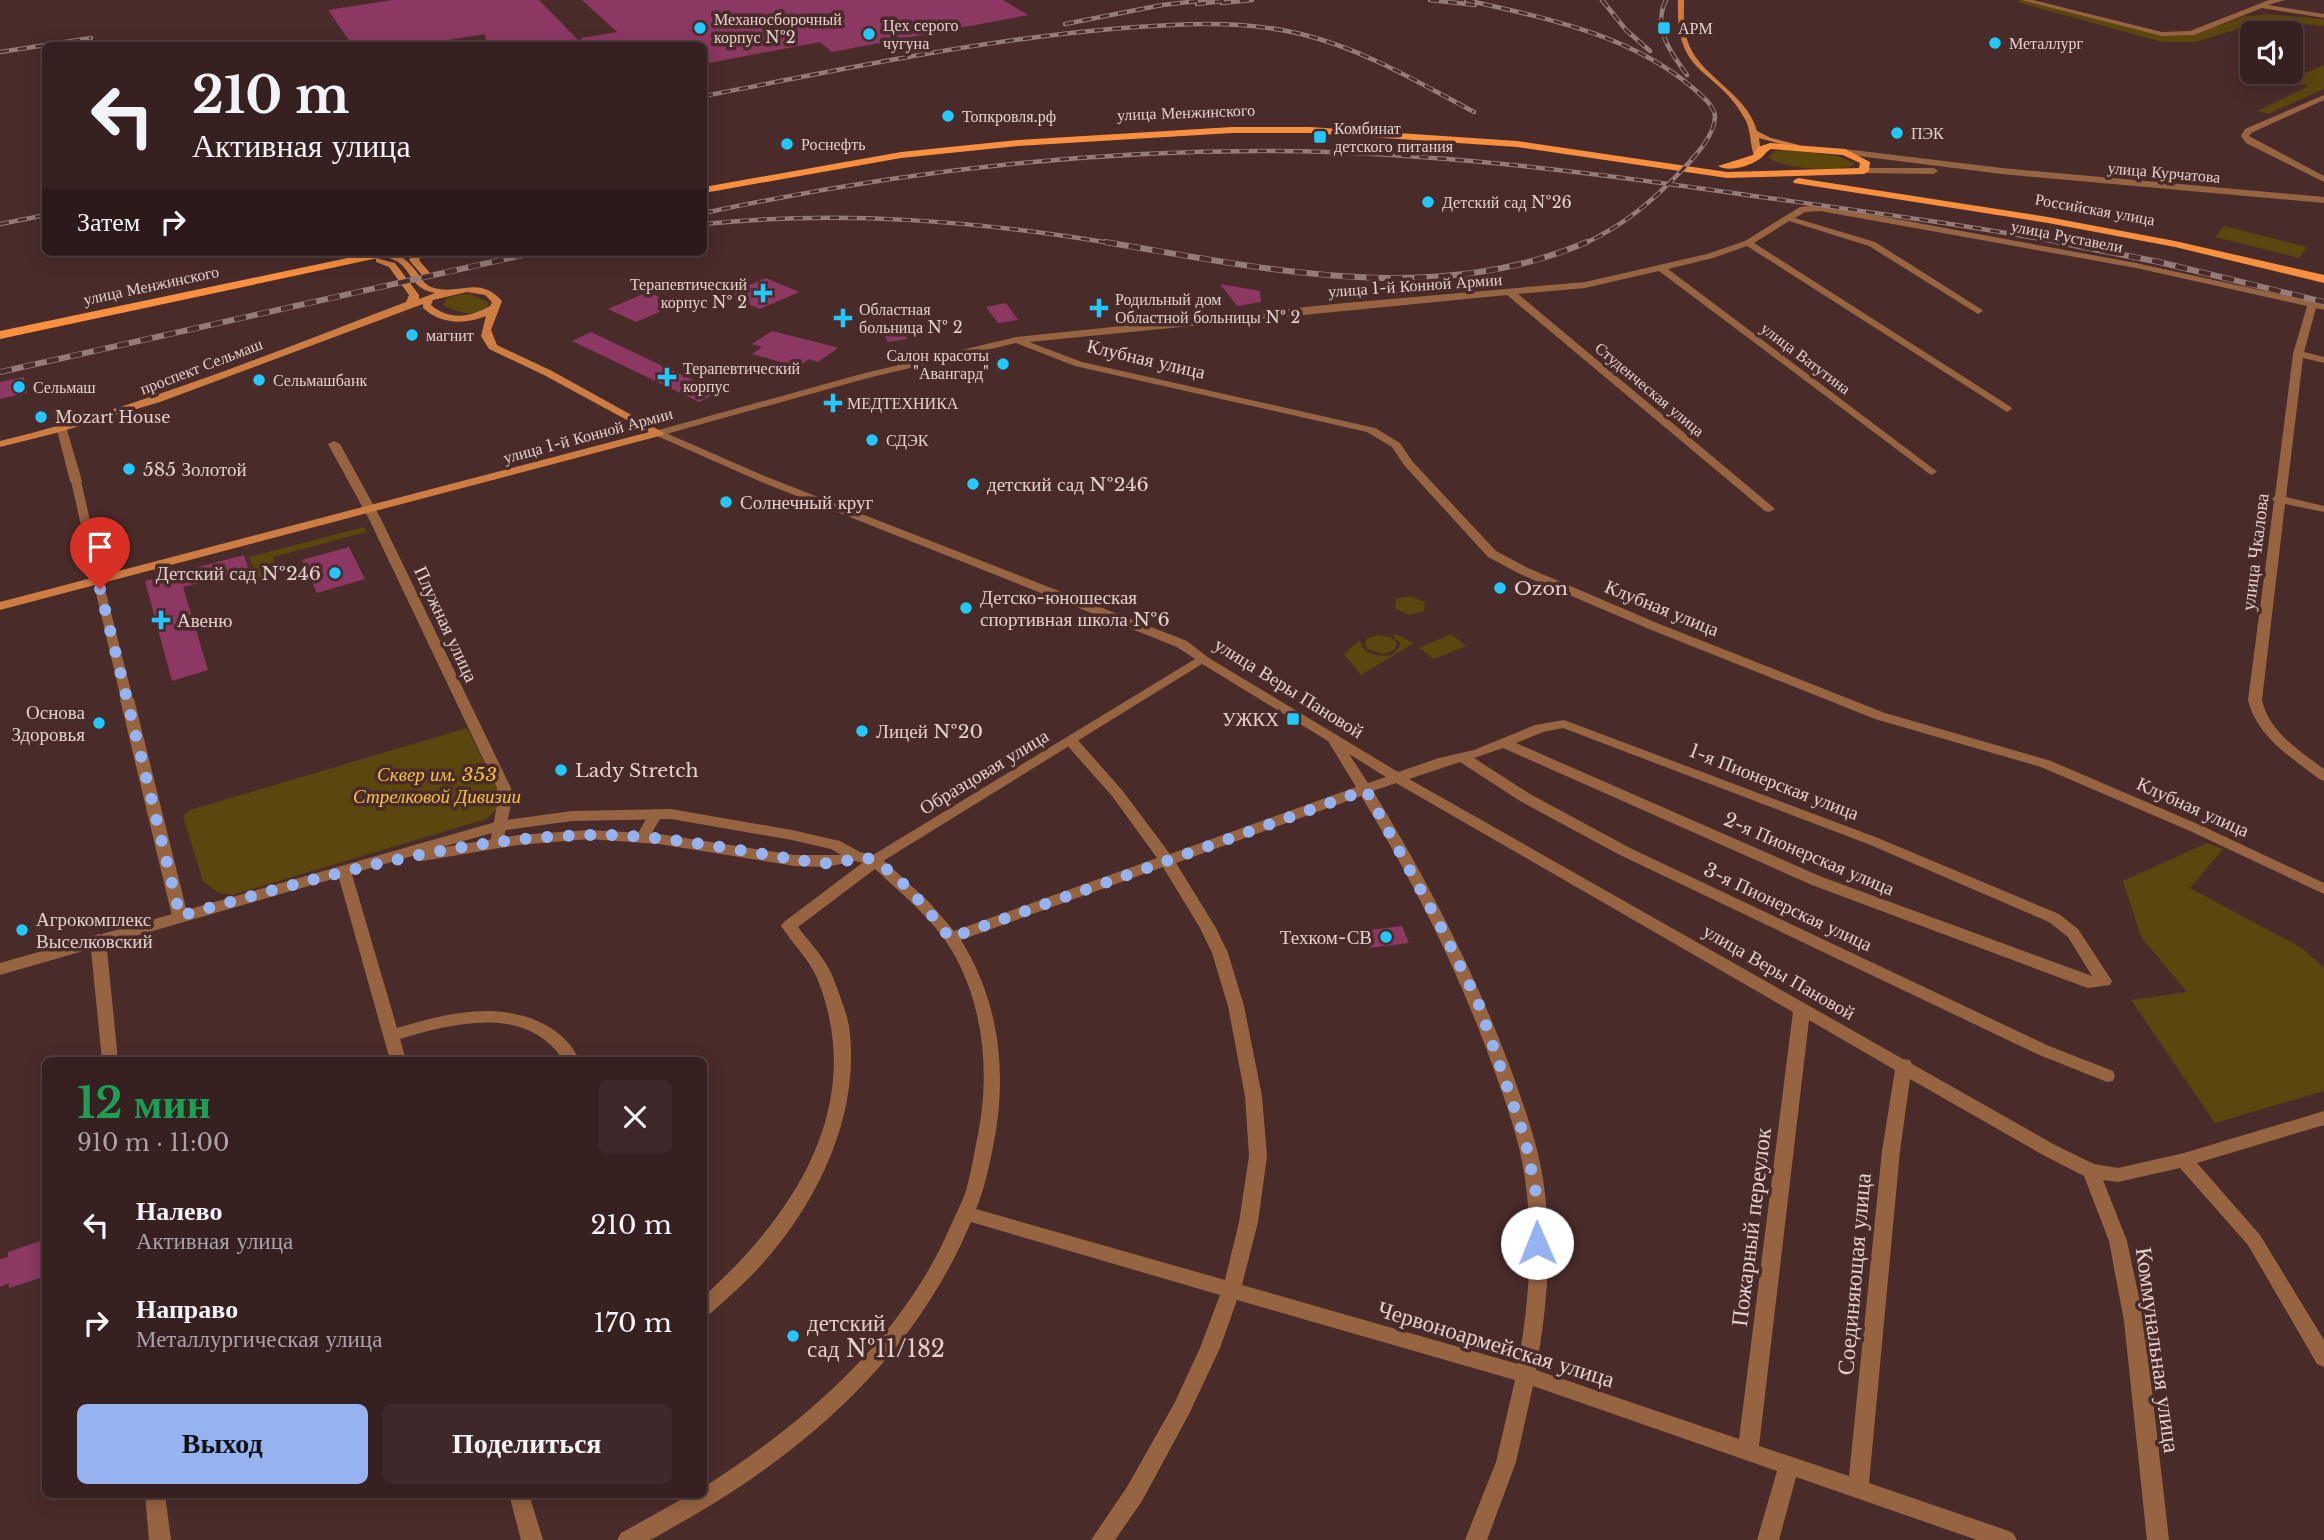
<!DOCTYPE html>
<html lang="ru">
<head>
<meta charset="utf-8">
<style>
  :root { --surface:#372020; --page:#3e2829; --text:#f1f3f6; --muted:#aaa3a5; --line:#513e3e; --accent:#95b2f1 }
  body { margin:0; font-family:"Libre Baskerville",serif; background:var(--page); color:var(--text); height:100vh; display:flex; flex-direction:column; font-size:26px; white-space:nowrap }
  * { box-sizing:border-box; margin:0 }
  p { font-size:23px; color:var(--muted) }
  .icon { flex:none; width:38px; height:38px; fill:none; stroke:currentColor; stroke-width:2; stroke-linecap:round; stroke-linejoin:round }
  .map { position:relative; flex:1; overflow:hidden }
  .sheet { position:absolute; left:42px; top:1057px; width:665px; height:441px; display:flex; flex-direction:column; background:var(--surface); border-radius:10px; box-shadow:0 4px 18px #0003,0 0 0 2px var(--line) }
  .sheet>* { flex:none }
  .banner { position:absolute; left:42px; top:42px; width:665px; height:214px; border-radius:10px; box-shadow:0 4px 18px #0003,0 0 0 2px var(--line); background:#372020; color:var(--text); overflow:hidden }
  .buttons { position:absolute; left:2240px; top:21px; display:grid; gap:14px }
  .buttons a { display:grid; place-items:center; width:63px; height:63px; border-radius:10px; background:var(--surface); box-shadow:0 4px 18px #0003,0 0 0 2px var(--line); font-size:35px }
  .pin { position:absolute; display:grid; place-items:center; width:60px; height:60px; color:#fff; margin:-72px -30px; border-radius:50% 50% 50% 0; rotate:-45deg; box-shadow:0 0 7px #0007 }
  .pin .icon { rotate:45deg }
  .me { position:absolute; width:77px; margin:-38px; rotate:359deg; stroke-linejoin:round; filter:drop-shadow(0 0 5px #0008) }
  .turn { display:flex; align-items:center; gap:24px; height:147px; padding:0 35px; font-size:32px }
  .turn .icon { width:91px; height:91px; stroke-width:2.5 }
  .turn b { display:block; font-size:49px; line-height:60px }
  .then { display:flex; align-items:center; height:66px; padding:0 35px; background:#0003; gap:14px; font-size:26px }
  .round { display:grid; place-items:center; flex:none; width:74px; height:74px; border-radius:10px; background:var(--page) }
  .head { display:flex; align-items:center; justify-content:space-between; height:119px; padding:0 35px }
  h1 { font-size:42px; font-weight:700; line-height:52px; color:#1e9e55 }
  .action { display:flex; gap:14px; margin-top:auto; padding:14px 35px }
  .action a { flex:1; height:80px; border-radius:10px; background:var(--accent); color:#111; font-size:28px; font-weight:700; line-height:80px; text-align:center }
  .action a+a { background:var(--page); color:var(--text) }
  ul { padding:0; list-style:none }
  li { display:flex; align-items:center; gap:21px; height:98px; padding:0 35px }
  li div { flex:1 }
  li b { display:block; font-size:26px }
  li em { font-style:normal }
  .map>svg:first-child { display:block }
  .green { fill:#5b460e }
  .building { fill:#8c3862 }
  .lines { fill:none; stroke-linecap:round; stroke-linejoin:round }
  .pedestrian { fill:#976441; fill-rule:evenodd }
  .minor { fill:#976441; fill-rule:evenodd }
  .tertiary { fill:#976441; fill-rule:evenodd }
  .secondary { fill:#ce7d42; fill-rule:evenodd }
  .primary { fill:#f8903f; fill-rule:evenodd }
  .rail-far1-casing { stroke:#957b7a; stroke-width:4.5 }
  .rail-casing { stroke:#957b7a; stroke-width:6 }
  .rail-far1 { stroke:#492b2a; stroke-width:2.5; stroke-dasharray:9; stroke-linecap:butt }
  .rail { stroke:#492b2a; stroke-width:4.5; stroke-dasharray:12; stroke-linecap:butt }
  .route { stroke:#95b2f1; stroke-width:12; stroke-dasharray:0 21.6 }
  .poi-dot { fill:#23c9fe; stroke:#492b2a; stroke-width:2.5 }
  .labels { text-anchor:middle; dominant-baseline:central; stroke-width:7; stroke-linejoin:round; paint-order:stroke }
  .far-poi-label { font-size:16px; fill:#e4d0ce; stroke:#492b2a; text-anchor:start }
  .far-street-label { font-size:16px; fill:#e4d0ce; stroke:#492b2a }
  .street-label { font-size:19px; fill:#e4d0ce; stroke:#492b2a }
  .poi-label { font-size:19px; fill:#e4d0ce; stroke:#492b2a; text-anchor:start }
  .park-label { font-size:19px; font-style:italic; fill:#f7c33e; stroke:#492b2a }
  .near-street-label { font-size:23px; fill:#e4d0ce; stroke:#492b2a }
  .near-poi-label { font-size:23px; fill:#e4d0ce; stroke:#492b2a; text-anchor:start }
</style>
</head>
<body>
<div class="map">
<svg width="2324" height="1540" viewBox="0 0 2324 1540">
  <rect width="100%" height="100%" fill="#492b2a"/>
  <path class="green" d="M2021,0l143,36 28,-1 50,-18 24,-3 58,5v7l-59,-5 -70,21h-33l-145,-40z
    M2324,65v24l-56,25 -10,-3 50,-25 -19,-6z
    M1793,150l45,6 17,8c-12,10 -76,5 -87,-7l7,-6z
    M2224,226l83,21 -8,11 -84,-21z
    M463,294h7l18,8v4c-15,12 -29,7 -45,-1l4,-7z
    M364,527l2,5 -93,25 4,16 -20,5 -8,-21z
    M1411,596l14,6 -1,9 -15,4 -14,-7 1,-9z
    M1395,634l19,9 -53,32 -17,-21 16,-14c2,15 18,17 32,15l8,-8v-4l-7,-7z
    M1451,634l15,12 -32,13 -15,-11z
    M1378,635l12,2 7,6 -3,7 -10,4 -17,-5 -2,-4 2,-7z
    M467,728l33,66 -4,16 -10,9 -254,76 -13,-2 -16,-12 -20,-65 7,-6z
    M2207,843l16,6 -33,39 112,60 22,20v123l-109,32 -84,-123 56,-8 -46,-55 -18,-56z"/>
  <path class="building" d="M392,0h147l43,44 -1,-6 36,-6 -35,-32h421l25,15 -196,37 -12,-10 -116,22v-18h-218l-1,-12 -72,12h-60l-25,-36z
    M766,278l33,14 -39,17 -33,-14z
    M1220,284l40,7 1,11 -24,4z
    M648,292l28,13 -40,17 -28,-13z
    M1006,303l12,17 -20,3 -12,-16z
    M897,322l10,17 -19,3 -10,-17z
    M772,331l48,12 18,5 -20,14 -9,-3 -11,8 -46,-13 10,-7 -10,-3z
    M591,332l63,30 65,30 -20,10 -127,-61z
    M24,377l3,16 -27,6v-17z
    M349,547l16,32 -48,14 -15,-33z
    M244,555l5,15 -66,17 25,83 -36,11 -27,-100z
    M1402,926l7,17 -40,5 -7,-17z
    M46,1239v37l-37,12v-5l-9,4v-28l8,-2v-5z"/>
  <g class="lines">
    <path class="pedestrian" d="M76,478l5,3 21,93 -5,3 -5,-3 -21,-93z
      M100,586l5,3 28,110 -6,4 -6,-4 -26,-110z"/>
    <path class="minor" d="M2021,0h12l129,32 28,-1 79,-31h16l-17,5 56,9v4l-62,-10 -68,27 -32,1z
      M2324,95v5l-73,33 -2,3 75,40v6l-78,-39 -5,-7 4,-7z
      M1820,205l316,58 188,41v6l-8,-2 -12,44 20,5v6l-21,-5 -17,139 38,9v6l-39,-8 -23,196c7,32 37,50 62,69v12l-5,-2c-28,-22 -62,-42 -71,-79l26,-199 -2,-2 3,-3 18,-142 14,-48 -171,-38 -316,-57 -15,1 -10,6 80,24 106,67 2,2 -5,3 -109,-68 -80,-25 -35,22 257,164 1,2 -5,3 -260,-166 -34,12 -45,11 267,201 2,2 -6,3 -272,-204 -74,17 -67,6 255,213 2,2 -6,3 -4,-1 -258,-216 -478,47 53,20 293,66 25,15 12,18 84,90 32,17 129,55 228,90 166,48 149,64 124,58v11l-134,-63 -149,-64 -166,-48 -226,-90 -129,-55 -32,-17 -84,-92 -12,-18 -25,-15 -292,-66 -59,-23 -148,35 -209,58 -5,-3 1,-2 206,-57 155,-37 329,-34 240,-21 122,-28 38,-13 55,-34z
      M62,427l5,3 15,51 -2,2h-8l-2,-2 -13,-51z
      M334,441l6,3 41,75 130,269 1,12 -10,46h-10l-2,-3 8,-43 -1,-12 -128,-269 -41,-75z
      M1204,655l194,117 41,-14 35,-8 61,-25 29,-5 314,118 181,76 19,15 34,52 -2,4 -22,3 -6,-2 -270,-101 -309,-137 -29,10 56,36 100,54 419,198 64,25 2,5 -2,5 -6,1 -70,-28 -417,-199 -100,-54 -60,-39 -51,17 494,280 7,1 2,4 143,81 39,19 24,4 66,-15 140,-42v14l-127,38 63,72 64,105v27l-7,-3 -69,-119 -68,-77 -62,14 -15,-2 24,61 17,80 25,219h-22l-23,-219 -15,-80 -25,-65 -41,-21 -133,-76 -10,72 -31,332 137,47 7,3 4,7h-40l-181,-63 -17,63h-22l20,-69 -244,-85 -17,76 -29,78h-22l31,-78 19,-82 -278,-80 -17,48 -31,66 -47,87 -27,39h-24l36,-53 48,-85 25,-54 20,-53 -249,-73c-49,117 -138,205 -244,273 -19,12 -39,24 -59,35 -6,3 -12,8 -19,10 -9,0 -22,0 -32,0l4,-7 70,-39h13v-7c102,-65 199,-149 247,-262 5,-11 11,-23 15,-34 4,-15 7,-31 10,-47 14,-61 10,-130 -20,-186 -18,-35 -52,-62 -81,-89l-77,58c11,15 27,31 34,48 6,16 14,35 17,51 13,92 -36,187 -99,251 -12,12 -26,24 -39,36l-7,2v-19c91,-82 164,-192 113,-318 -7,-17 -23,-33 -33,-48l-3,-4 3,-4 86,-65h10l49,45 25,29 203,-73 -45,-62 -46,-52 -2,-3 7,-4 5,1 46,52 48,64 186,-67 -28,-46 -129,-79 -1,-3zM1563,728l305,116 181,78 19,15 24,39 -270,-99 -306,-134 27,-11zM1349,754l37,23 -18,6zM1396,783l397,229 -54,427 -203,-69c11,-62 17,-128 7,-191 -6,-38 -20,-76 -33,-112 -36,-96 -83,-188 -137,-276zM1361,796c53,86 98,176 132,271 13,36 27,74 32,112 9,60 4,125 -7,185l-276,-79 16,-63 9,-66 -5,-60 -18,-90 -16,-53 -12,-25 -40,-65zM1163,867l37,61 12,25 16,53 17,90 4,60 -10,66 -14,58 -249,-71c8,-19 12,-38 16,-57 16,-74 9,-147 -31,-212zM1809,1020l86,50 -13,81 -33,325 -90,-30z
      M127,695l7,4 54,217 -3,4h-10l-3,-4 -52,-217z
      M656,809l7,5 -16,27 -5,2 -5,-2 -2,-3 16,-27z
      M344,866l7,5 46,157c51,-15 106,-29 154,0 12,8 23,19 28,32h-16c-36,-56 -110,-37 -163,-21l6,21h-16l-53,-189z
      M98,934l5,2 3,4 12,120h-16l-12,-120 3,-4z
      M145,1494h20l6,46h-22z
      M509,1494h20l14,46h-22z"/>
    <path class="tertiary" d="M1845,149l157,19 322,29v6l-322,-29 -160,-20 -1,-2z
      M1864,168h70l4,3 -4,3 -73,-1v-4z
      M659,430l108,47 420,164 23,18 -335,207 -20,-5 -29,6 -31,-1 -136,-22 -70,-5 -71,6 -95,16 -5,-1 -2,-5 -416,120v-12l499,-142 73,-10 99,-2 121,21 48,11 20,11 13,3 322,-196 -18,-12 -418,-166 -104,-46v-4zM671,819l121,21 39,9 10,6h-46l-136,-21 -70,-4 -71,5 -79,13 60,-17 73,-10z"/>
    <path class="secondary" d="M1678,0h6c0,13 -1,26 3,39 10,37 59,52 70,92l14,7 28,7v4l-40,-11 2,16 -7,2c-4,-12 -3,-26 -9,-37 -30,-54 -70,-40 -67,-119z
      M352,252c27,0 46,-5 64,19 4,6 8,13 15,16 27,10 47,-13 71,14l-11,29 6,15 55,26 112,62 -1,2 -663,175v-8l649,-170 -105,-57 -55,-26 -8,-13 5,-20c-23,9 -45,8 -63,-8v-4l-263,98 -104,31 -56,14v-6c140,-34 272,-88 406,-139l3,-7 -20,-28 -13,-5v-4l19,5 24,32v4l16,-6c-28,-6 -22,-25 -41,-33 -14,-7 -32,1 -44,-6zM467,292l18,3 7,7 -2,4c-20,11 -40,15 -59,-1l2,-5z
      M415,252h10l-6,8 11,13 -2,2h-6l-13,-15z"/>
    <path class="primary" d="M1232,127h78l207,14 210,31 132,-4 1,-5 -17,-8 -72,-6c-6,3 -7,8 -13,11 -11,7 -30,12 -40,6l35,-11 5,-8 12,-4 75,6 25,13 -1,9 -5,3 -137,4 -210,-31 -207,-14h-78l-214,13 -117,12 -197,35v-6l197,-35 117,-12z
      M1798,178l250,39 127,24 149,34v8l-149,-36 -127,-24 -254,-40 -1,-2z
      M376,252h22l-6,3 -392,84v-8z"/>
    <g class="rail-far1-casing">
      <path id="rail-far1" d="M1430,0l45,5
        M1466,0c79,18 163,34 227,88 8,7 22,18 22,29 -1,19 -19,38 -30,50 -30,32 -61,59 -102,77
        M1602,0l24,30 24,21
        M1666,0c-14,28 5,53 21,75
        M1222,3l30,-3
        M1197,4l35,-4
        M1065,24l97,-19 45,-5
        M0,52l91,-14
        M704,96c135,-26 270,-55 407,-67 63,-5 128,-10 190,5 62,15 117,48 173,78
        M704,213c187,-40 378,-63 569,-62 159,1 316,21 474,44 107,15 214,29 321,49
        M0,224l46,-9
        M704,224c139,-14 274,-3 412,20"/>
    </g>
    <g class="rail-casing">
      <path id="rail" d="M1105,242c158,26 328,66 482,0
        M2058,242l101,20 165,40
        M0,372l537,-120"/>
    </g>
    <use href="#rail-far1" class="rail-far1"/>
    <use href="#rail" class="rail"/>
  </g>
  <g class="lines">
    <path class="route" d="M100,589l80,327c137,-38 287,-83 430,-81 63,2 127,15 189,25 12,2 25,4 37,3 15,-2 26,-10 40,-1 27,16 54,51 74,76l416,-148 76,139 36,73 47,137 11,54 1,50"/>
  </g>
  <g class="poi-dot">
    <circle cx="700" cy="28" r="7"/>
    <rect x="1657" y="21" width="14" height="14" rx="3.5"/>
    <circle cx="869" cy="34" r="7"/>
    <circle cx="1995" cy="43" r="7"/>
    <circle cx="948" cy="116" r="7"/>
    <circle cx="1897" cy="133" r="7"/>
    <rect x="1313" y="130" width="14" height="14" rx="3.5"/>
    <circle cx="787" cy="144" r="7"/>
    <circle cx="1428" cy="202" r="7"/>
    <path d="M759.5 282.5h7v7h7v7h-7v7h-7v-7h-7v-7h7z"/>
    <path d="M1095.5 297.5h7v7h7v7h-7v7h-7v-7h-7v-7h7z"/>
    <path d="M839.5 307.5h7v7h7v7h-7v7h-7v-7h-7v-7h7z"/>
    <circle cx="412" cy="335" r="7"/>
    <circle cx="1003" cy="364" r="7"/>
    <path d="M663.5 366.5h7v7h7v7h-7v7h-7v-7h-7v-7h7z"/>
    <circle cx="259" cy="380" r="7"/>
    <circle cx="19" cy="387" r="7"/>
    <path d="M829.5 392.5h7v7h7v7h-7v7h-7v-7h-7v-7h7z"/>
    <circle cx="41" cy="417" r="7"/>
    <circle cx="872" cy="440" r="7"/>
    <circle cx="129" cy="469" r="7"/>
    <circle cx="973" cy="484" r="7"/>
    <circle cx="726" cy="502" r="7"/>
    <circle cx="335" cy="573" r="7"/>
    <circle cx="1500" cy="588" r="7"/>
    <circle cx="966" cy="608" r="7"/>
    <path d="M157.5 609.5h7v7h7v7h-7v7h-7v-7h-7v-7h7z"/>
    <rect x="1286" y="712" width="14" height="14" rx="3.5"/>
    <circle cx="99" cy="723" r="7"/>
    <circle cx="862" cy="731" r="7"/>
    <circle cx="561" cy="770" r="7"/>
    <circle cx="22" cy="930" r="7"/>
    <circle cx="1386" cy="937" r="7"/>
    <circle cx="793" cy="1336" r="7"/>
  </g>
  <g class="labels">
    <g class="far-poi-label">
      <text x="714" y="19">Механосборочный<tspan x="714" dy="18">корпус №2</tspan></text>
      <text x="883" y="25">Цех серого<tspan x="883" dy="18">чугуна</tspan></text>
      <text x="1678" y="28">АРМ</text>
      <text x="2009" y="43">Металлург</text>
      <text x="962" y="116">Топкровля.рф</text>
      <text x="1334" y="128">Комбинат<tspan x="1334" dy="18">детского питания</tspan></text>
      <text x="1911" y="133">ПЭК</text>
      <text x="801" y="144">Роснефть</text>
      <text x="1442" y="202">Детский сад №26</text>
      <text x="747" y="284" text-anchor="end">Терапевтический<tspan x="747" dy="18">корпус № 2</tspan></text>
      <text x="1115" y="299">Родильный дом<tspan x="1115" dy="18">Областной больницы № 2</tspan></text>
      <text x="859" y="309">Областная<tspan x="859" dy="18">больница № 2</tspan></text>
      <text x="426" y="335">магнит</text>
      <text x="989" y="355" text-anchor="end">Салон красоты<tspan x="989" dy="18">"Авангард"</tspan></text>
      <text x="683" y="368">Терапевтический<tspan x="683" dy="18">корпус</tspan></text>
      <text x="273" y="380">Сельмашбанк</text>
      <text x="33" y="387">Сельмаш</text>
      <text x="847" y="403">МЕДТЕХНИКА</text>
      <text x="55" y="417">Mozart House</text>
      <text x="886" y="440">СДЭК</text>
    </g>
    <g class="far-street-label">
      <text transform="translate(1186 112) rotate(-2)">улица Менжинского</text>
      <text transform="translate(2164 172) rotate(5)">улица Курчатова</text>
      <text transform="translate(2095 209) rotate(10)">Российская улица</text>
      <text transform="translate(2067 236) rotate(11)">улица Руставели</text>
      <text transform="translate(151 285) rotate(-12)">улица Менжинского</text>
      <text transform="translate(1415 285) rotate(-4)">улица 1-й Конной Армии</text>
      <text transform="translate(1806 358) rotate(37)">улица Ватутина</text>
      <text transform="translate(201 366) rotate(-21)">проспект Сельмаш</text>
      <text transform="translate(1650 389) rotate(40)">Студенческая улица</text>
      <text transform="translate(588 435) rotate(-15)">улица 1-й Конной Армии</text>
    </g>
    <g class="street-label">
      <text transform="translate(1146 359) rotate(13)">Клубная улица</text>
      <text transform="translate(2255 552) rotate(-83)">улица Чкалова</text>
      <text transform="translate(1662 608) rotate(22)">Клубная улица</text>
      <text transform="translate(446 624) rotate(65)">Плужная улица</text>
      <text transform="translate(1289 688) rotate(32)">улица Веры Пановой</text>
      <text transform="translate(984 772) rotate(-31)">Образцовая улица</text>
      <text transform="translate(1774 782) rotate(21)">1-я Пионерская улица</text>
      <text transform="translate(2193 807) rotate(24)">Клубная улица</text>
      <text transform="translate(1809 854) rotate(23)">2-я Пионерская улица</text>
      <text transform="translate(1788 907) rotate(25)">3-я Пионерская улица</text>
      <text transform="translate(1779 972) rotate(30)">улица Веры Пановой</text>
    </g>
    <g class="poi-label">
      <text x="143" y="469">585 Золотой</text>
      <text x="987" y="484">детский сад №246</text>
      <text x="740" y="502">Солнечный круг</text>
      <text x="321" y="573" text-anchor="end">Детский сад №246</text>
      <text x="1514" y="588">Ozon</text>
      <text x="980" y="597">Детско-юношеская<tspan x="980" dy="22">спортивная школа №6</tspan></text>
      <text x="177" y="620">Авеню</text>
      <text x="85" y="712" text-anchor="end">Основа<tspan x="85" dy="22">Здоровья</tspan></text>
      <text x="1279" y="719" text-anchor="end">УЖКХ</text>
      <text x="876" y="731">Лицей №20</text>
      <text x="575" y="770">Lady Stretch</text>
      <text x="36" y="919">Агрокомплекс<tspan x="36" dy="22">Выселковский</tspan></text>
      <text x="1372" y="937" text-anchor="end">Техком-СВ</text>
    </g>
    <g class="park-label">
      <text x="437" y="774">Сквер им. 353<tspan x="437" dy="22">Стрелковой Дивизии</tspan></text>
    </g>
    <g class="near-street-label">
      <text transform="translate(1751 1227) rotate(-83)">Пожарный переулок</text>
      <text transform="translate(1854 1274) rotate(-85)">Соединяющая улица</text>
      <text transform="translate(1496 1344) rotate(17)">Червоноармейская улица</text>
      <text transform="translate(2158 1350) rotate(82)">Коммунальная улица</text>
    </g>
    <g class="near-poi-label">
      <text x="807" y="1323">детский<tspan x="807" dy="26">сад №11/182</tspan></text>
    </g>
  </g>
</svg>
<div class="buttons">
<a><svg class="icon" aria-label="sound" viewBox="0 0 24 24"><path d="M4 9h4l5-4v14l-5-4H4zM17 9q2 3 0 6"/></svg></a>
</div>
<div class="pin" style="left:100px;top:589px;background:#d93025"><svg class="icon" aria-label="arrive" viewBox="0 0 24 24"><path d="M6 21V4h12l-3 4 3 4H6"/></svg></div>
<svg class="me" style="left:1537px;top:1243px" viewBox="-20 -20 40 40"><circle r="19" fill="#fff"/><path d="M0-13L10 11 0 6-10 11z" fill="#95b2f1"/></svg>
<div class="banner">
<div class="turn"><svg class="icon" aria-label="left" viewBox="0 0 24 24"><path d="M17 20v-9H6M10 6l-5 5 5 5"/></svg><div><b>210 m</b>Активная улица</div></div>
<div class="then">Затем<svg class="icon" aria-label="right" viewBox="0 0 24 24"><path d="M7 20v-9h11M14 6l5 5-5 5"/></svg></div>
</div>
<section class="sheet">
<div class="head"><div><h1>12 мин</h1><p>910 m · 11:00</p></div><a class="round"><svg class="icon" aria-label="close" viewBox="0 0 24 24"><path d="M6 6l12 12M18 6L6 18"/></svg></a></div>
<ul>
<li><svg class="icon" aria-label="left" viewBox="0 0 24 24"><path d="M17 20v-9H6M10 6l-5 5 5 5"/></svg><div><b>Налево</b><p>Активная улица</p></div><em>210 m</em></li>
<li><svg class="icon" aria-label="right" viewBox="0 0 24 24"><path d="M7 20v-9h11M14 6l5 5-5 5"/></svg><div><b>Направо</b><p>Металлургическая улица</p></div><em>170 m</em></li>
</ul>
<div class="action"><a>Выход</a><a>Поделиться</a></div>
</section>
</div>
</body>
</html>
